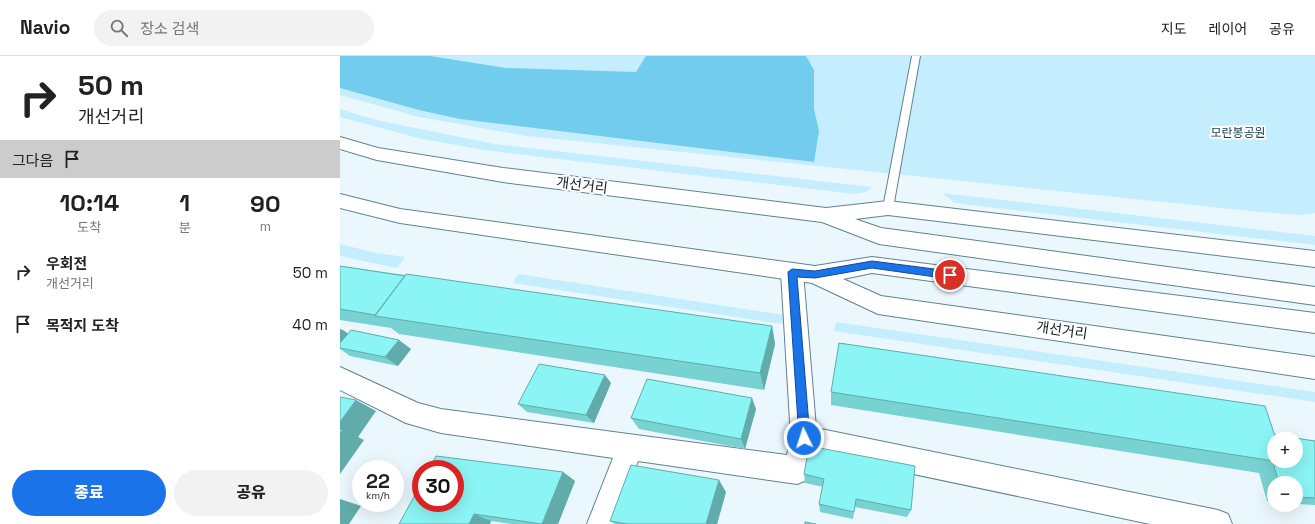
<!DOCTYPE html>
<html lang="ko">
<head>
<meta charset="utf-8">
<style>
  :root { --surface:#fff; --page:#f2f2f2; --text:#222; --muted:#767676; --line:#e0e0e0; --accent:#1a73e8 }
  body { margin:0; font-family:"Space Grotesk","Noto Sans KR",sans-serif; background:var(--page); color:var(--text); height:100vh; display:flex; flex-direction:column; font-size:15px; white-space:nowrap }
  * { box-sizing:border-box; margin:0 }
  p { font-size:13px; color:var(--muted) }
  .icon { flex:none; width:22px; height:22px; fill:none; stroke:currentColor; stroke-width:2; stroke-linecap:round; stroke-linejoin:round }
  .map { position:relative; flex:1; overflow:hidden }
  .panel { display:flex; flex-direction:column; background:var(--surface); width:340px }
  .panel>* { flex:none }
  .hud { background:#fff; color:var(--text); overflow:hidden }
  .fabs { position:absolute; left:927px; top:376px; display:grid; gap:8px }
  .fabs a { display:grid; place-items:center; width:36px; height:36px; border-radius:50%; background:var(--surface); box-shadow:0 4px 16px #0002; font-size:20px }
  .speed { position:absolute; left:12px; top:404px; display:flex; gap:8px; font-size:20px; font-weight:700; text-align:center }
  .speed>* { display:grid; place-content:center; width:52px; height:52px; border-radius:50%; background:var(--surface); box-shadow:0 4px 16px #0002; line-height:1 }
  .speed small { font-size:10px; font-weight:400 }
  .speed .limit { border:6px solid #d22; background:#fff; color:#111 }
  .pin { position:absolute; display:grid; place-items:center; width:34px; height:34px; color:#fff; margin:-17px; border:2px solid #fff; border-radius:50%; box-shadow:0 1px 4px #0007 }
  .me { position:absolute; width:44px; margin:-22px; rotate:356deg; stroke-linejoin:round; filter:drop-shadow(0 0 3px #0008) }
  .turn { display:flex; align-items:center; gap:14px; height:84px; padding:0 12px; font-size:18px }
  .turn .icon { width:52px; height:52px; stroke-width:2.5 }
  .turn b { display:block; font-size:28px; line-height:34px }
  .then { display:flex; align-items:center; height:38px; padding:0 12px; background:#0003; gap:8px; font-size:15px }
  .eta { display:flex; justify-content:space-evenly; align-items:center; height:68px; text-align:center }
  .eta b { font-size:24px; font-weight:800; line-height:28px }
  .cta { display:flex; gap:8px; margin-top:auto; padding:8px 12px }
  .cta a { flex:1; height:46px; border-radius:24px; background:var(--accent); color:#fff; font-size:16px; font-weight:800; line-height:46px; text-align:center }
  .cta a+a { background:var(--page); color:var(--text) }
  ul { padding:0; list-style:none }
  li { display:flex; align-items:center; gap:12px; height:52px; padding:0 12px }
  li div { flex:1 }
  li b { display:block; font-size:15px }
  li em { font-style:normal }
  header { display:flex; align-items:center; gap:24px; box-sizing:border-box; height:56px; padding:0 20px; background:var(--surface); border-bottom:1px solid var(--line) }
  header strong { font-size:19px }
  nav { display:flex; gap:22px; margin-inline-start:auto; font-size:14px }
  .search { width:280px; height:36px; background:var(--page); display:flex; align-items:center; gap:10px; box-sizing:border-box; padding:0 14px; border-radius:22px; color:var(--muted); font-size:15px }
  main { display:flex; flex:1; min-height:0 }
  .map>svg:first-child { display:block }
  .green { fill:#c4edfe }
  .forest { fill:#72cced }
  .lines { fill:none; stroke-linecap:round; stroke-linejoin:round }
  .service-casing { stroke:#61828f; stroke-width:2 }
  .minor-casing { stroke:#61828f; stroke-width:2 }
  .primary-casing { stroke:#61828f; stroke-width:2 }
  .service { fill:#fff; fill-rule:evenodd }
  .minor { fill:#fff; fill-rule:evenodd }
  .primary { fill:#fff; fill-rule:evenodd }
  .wall { fill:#78d2d2; fill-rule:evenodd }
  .shaded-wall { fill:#61abab }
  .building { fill:#8bf4f4; stroke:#61abab }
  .route { fill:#1a73e8; stroke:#114b97 }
  .labels { text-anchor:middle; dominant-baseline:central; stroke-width:4; stroke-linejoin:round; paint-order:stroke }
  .far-park-label { font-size:12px; fill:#194150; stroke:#fff }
  .street-label { font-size:14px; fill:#132025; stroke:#fff }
</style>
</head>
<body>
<header>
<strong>Navio</strong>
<div class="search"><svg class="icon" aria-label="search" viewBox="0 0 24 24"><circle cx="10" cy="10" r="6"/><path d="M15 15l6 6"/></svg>장소 검색</div>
<nav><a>지도</a><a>레이어</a><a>공유</a></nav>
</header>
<main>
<section class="panel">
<div class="hud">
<div class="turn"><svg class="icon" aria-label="right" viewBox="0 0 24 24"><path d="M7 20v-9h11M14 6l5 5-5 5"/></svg><div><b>50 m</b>개선거리</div></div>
<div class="then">그다음<svg class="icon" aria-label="arrive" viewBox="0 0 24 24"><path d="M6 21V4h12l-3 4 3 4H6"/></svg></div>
</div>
<div class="eta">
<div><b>10:14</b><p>도착</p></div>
<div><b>1</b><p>분</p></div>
<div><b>90</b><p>m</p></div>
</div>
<ul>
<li><svg class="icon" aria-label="right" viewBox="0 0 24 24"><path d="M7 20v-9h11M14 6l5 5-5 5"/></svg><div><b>우회전</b><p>개선거리</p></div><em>50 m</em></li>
<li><svg class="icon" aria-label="arrive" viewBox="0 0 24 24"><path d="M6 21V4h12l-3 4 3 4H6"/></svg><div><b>목적지 도착</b></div><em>40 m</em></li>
</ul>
<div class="cta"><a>종료</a><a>공유</a></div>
</section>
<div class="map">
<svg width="975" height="468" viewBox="0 0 975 468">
  <rect width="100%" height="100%" fill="#eaf8fe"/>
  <path class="green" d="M0,0h975v157l-16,2 -38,-3 -734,-76 -108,-19 -79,-22z
    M0,53l36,11 119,24 377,43 -6,5 -11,2 -364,-43 -69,-12 -82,-22z
    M602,137l373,43v9l-353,-41 -9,-2z
    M0,188l36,9 29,4 -8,11 -57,-12z
    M178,218l266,41 -2,9 -269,-41z
    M496,266l479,70v10l-481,-71z"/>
  <path class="forest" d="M0,0h90l76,12 130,4 10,-16h160l8,14v39l5,22 -5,31 -354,-43 -41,-9 -79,-22z"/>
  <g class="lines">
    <g class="service-casing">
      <path id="service" d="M572,0h8l-27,152 -5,4 -5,-4z"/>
    </g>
    <g class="minor-casing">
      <path id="minor" d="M452,207l8,3 3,6 13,156 402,82 10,4 4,10h-82l-336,-71 -7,27 -10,4 -159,-23 -23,63h-28l26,-66 -172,-25 -35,-10 -66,-33v-23l78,36 23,6 346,46 4,-17 -10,-166 3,-6z"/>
    </g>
    <g class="primary-casing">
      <path id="primary" d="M0,81l38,11 125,20 323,40 62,-7 427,50v16l-427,-52 -33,4 26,9 434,59v18l-436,-61 -57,-22 -319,-40 -126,-22 -37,-11z
        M0,138l60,15 415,57 57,-9 443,56v20l-443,-60 -29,6 38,17 434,61v22l-437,-65 -66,-31 -412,-60 -60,-15z"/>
    </g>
    <use href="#service" class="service"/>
    <use href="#minor" class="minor"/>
    <use href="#primary" class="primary"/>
  </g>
  <path class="wall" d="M0,210l432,60 3,18 -11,46 -365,-56 -8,-6 -51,-8z
    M0,273h1l7,5 63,15 -13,17 -48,-10 -10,-7z
    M271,327l-17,40 -67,-11 -9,-8z
    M491,336l444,43 40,6v64l-19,-1v-21h-22v19l-7,-1 -8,-28 -428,-68zM934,383l22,22h-22z
    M416,353l-11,40 -106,-20 -8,-11z
    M469,390l102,64 -4,7 -52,-10 -2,12 -33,-7 -1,-8 4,-17 -18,-4 -1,-9z
    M223,416l12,9 -17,43h-46l-21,-3 -1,3h-91z
    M386,436l-9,32h-102l-5,-3z"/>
  <path class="shaded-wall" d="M432,270l3,18 -11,46 -4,-17z
    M1,273l8,5 -9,11v-14z
    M59,284l12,9 -13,17 -13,-9z
    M265,319l6,8 -17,40 -8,-8z
    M412,342l4,11 -11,40 -4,-10z
    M16,344l20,11 -18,26 6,3 -24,34v-52z
    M223,416l12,9 -17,43h-16z
    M379,424l7,12 -9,32h-11z
    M0,443l21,7 -12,18h-9z
    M134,458l17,7 -1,3h-21z"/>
  <path class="building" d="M0,210l65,10 -30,39 -35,-6z
    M66,218l366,52 -12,47 -385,-57z
    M11,274l48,10 -14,17 -45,-9v-5z
    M499,287l426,63 11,33h-2v22l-443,-69z
    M199,308l66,11 -19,40 -68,-11z
    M307,323l105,19 -11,41 -110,-21z
    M0,341l16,3 -16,22z
    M0,373l3,1 -3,3z
    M935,379l40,6v57l-19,-1v-14h-17l-5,-17 9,-4v-1h13v-22h-20z
    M469,390l106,20 -4,44 -55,-11 -2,13 -35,-8 5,-25 -20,-5z
    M96,400l127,16 -21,52 -68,-10 -5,10h-70l22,-40v19h34v-34h-26z
    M291,409l88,15 -13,44h-79l-17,-3z
    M465,466l11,2h-11z"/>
  <path class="route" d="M532,205l78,10 5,4 -5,4 -78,-11 -57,10 -18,-1 13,161 -2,4 -4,1 -4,-1 -1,-4 -11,-166 4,-3 23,2z"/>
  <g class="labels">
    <g class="far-park-label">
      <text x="898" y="77">모란봉공원</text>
    </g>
    <g class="street-label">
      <text transform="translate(242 129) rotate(7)">개선거리</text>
      <text transform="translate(722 274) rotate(8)">개선거리</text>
    </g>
  </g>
</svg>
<div class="fabs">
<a>+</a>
<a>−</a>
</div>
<div class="speed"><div>22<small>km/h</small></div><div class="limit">30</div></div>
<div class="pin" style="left:610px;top:219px;background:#d93025"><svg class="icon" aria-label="arrive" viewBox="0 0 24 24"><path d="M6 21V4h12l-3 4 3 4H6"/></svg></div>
<svg class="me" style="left:464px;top:382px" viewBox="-20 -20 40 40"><circle r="17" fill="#1a73e8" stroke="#fff" stroke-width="3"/><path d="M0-11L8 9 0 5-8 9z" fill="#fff"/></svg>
</div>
</main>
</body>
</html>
